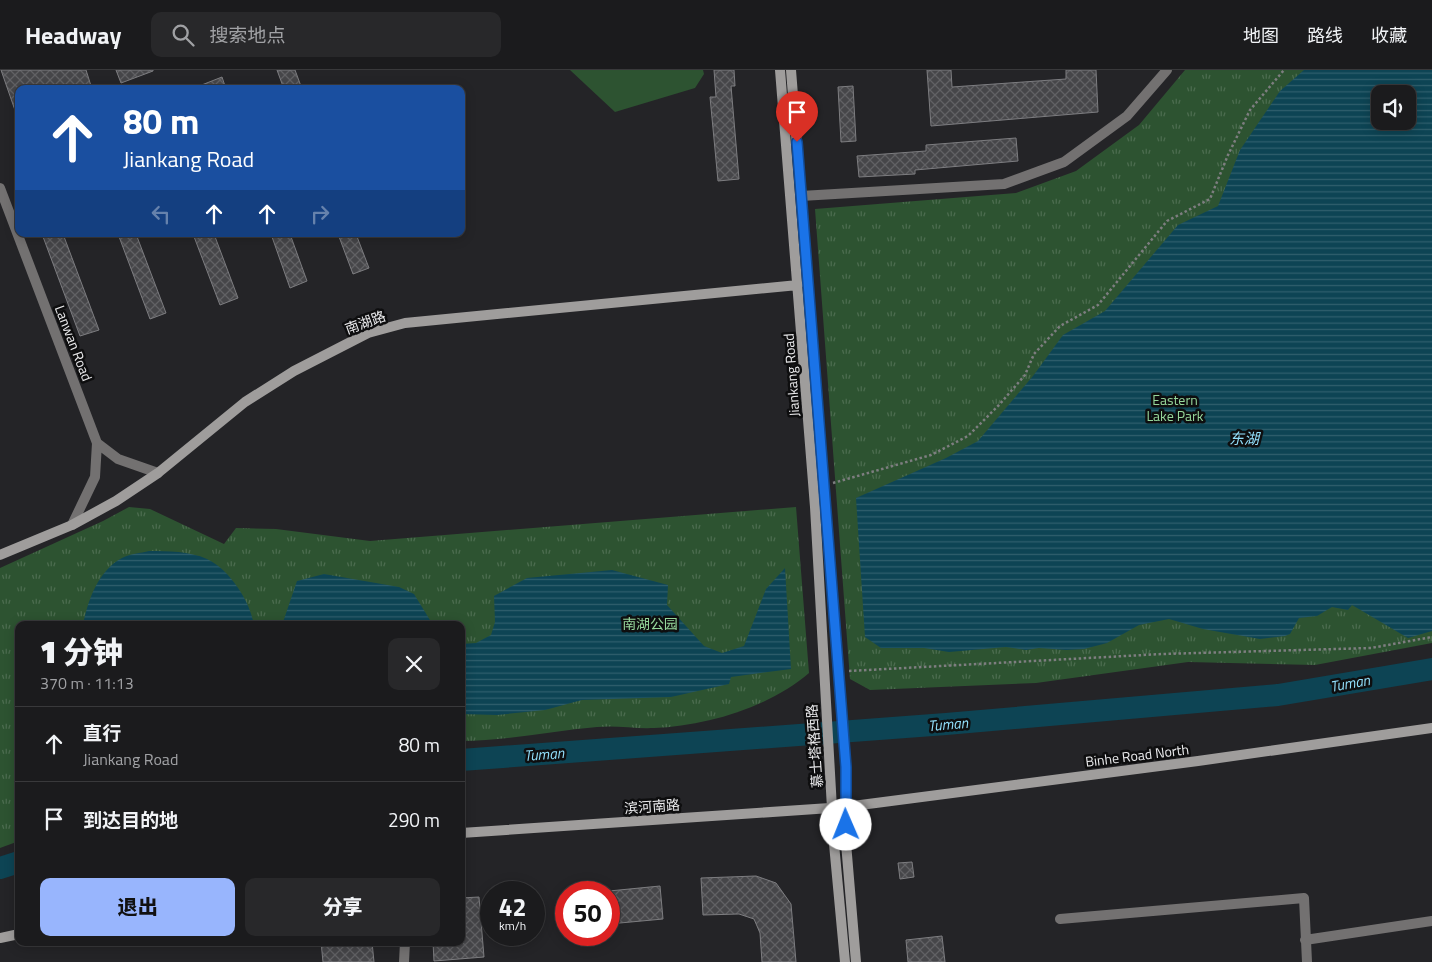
<!DOCTYPE html>
<html lang="zh">
<head>
<meta charset="utf-8">
<style>
  :root { --surface:#1b1b1d; --page:#28282a; --text:#f1f3f6; --muted:#a0a1a4; --line:#39393b; --accent:#98b5fd }
  body { margin:0; font-family:"Titillium Web","Noto Sans SC",sans-serif; background:var(--page); color:var(--text); height:100vh; display:flex; flex-direction:column; font-size:19px; white-space:nowrap }
  * { box-sizing:border-box; margin:0 }
  p { font-size:16px; color:var(--muted) }
  .icon { flex:none; width:28px; height:28px; fill:none; stroke:currentColor; stroke-width:2; stroke-linecap:round; stroke-linejoin:round }
  .map { position:relative; flex:1; overflow:hidden }
  .side { position:absolute; left:15px; top:551px; width:450px; height:325px; display:flex; flex-direction:column; background:var(--surface); border-radius:10px; box-shadow:0 2px 12px #0003,0 0 0 1px var(--line) }
  .side>* { flex:none }
  .top-card { position:absolute; left:15px; top:15px; width:450px; height:152px; border-radius:10px; box-shadow:0 2px 12px #0003,0 0 0 1px var(--line); background:#1a4fa0; color:#fff; overflow:hidden }
  .buttons { position:absolute; left:1371px; top:15px; display:grid; gap:10px }
  .buttons a { display:grid; place-items:center; width:45px; height:45px; border-radius:10px; background:var(--surface); box-shadow:0 2px 12px #0003,0 0 0 1px var(--line); font-size:25px }
  .speed { position:absolute; left:480px; top:811px; display:flex; gap:10px; font-size:25px; font-weight:700; text-align:center }
  .speed>* { display:grid; place-content:center; width:65px; height:65px; border-radius:50%; background:var(--surface); box-shadow:0 2px 12px #0003,0 0 0 1px var(--line); line-height:1 }
  .speed small { font-size:12px; font-weight:400 }
  .speed .limit { border:8px solid #d22; background:#fff; color:#111 }
  .pin { position:absolute; display:grid; place-items:center; width:42px; height:42px; color:#fff; margin:-51px -21px; border-radius:50% 50% 50% 0; rotate:-45deg; box-shadow:0 0 5px #0007 }
  .pin .icon { rotate:45deg }
  .me { position:absolute; width:55px; margin:-28px; rotate:359deg; stroke-linejoin:round; filter:drop-shadow(0 0 4px #0008) }
  .turn { display:flex; align-items:center; gap:18px; height:105px; padding:0 25px; font-size:22px }
  .turn .icon { width:65px; height:65px; stroke-width:2.5 }
  .turn b { display:block; font-size:35px; line-height:42px }
  .lanes { display:flex; align-items:center; height:48px; padding:0 25px; background:#0003; justify-content:center; gap:25px; direction:ltr }
  .lanes .off { opacity:.35 }
  .round { display:grid; place-items:center; flex:none; width:52px; height:52px; border-radius:10px; background:var(--page) }
  .summary { display:flex; align-items:center; justify-content:space-between; height:85px; padding:0 25px }
  h1 { font-size:30px; font-weight:800; line-height:38px }
  .action { display:flex; gap:10px; margin-top:auto; padding:10px 25px }
  .action a { flex:1; height:58px; border-radius:10px; background:var(--accent); color:#111; font-size:20px; font-weight:800; line-height:58px; text-align:center }
  .action a+a { background:var(--page); color:var(--text) }
  ul { padding:0; list-style:none }
  li { display:flex; align-items:center; gap:15px; height:75px; padding:0 25px; border-top:1px solid var(--line) }
  li div { flex:1 }
  li b { display:block; font-size:19px }
  li em { font-style:normal }
  header { display:flex; align-items:center; gap:30px; box-sizing:border-box; height:70px; padding:0 25px; background:var(--surface); border-bottom:1px solid var(--line) }
  header strong { font-size:24px }
  nav { display:flex; gap:28px; margin-inline-start:auto; font-size:18px }
  .search { width:350px; height:45px; background:var(--page); display:flex; align-items:center; gap:12px; box-sizing:border-box; padding:0 18px; border-radius:10px; color:var(--muted); font-size:19px }
  .map>svg:first-child { display:block }
  .grass { fill:#2d5331 }
  .park { fill:url(#park-tufts); fill-rule:evenodd }
  .water { fill:url(#water-rules); fill-rule:evenodd }
  .lines { fill:none; stroke-linecap:round; stroke-linejoin:round }
  .river { stroke:#0d4454; stroke-width:22 }
  .building { fill:url(#building-cross-hatch); stroke:#7d7d80 }
  .path { stroke:#7e7e80; stroke-width:2.5; stroke-dasharray:2.5 2.5; stroke-linecap:butt }
  .street { stroke:#737171; stroke-width:10 }
  .secondary { stroke:#9f9d9c; stroke-width:10 }
  .route-casing { stroke:#114b97; stroke-width:12 }
  .route { stroke:#1a73e8; stroke-width:9 }
  .labels { text-anchor:middle; dominant-baseline:central; stroke-width:5; stroke-linejoin:round; paint-order:stroke }
  .street-label { font-size:14px; fill:#ebebed; stroke:#0e0e0f }
  .park-label { font-size:14px; fill:#96d79b; stroke:#0e0e0f }
  .water-label { font-size:15px; font-style:italic; fill:#92dffb; stroke:#0e0e0f }
</style>
</head>
<body>
<header>
<strong>Headway</strong>
<div class="search"><svg class="icon" aria-label="search" viewBox="0 0 24 24"><circle cx="10" cy="10" r="6"/><path d="M15 15l6 6"/></svg>搜索地点</div>
<nav><a>地图</a><a>路线</a><a>收藏</a></nav>
</header>
<div class="map">
<svg width="1432" height="892" viewBox="0 0 1432 892">
  <defs>
    <pattern id="park-tufts" width="24" height="20" patternUnits="userSpaceOnUse" patternTransform="scale(1.25)"><rect width="24" height="20" fill="#2d5331"/><path d="M3 7l-1-3M5 7V3M7 7l1-3M15 17l-1-3M17 17v-4M19 17l1-3" fill="none" stroke="#4c6c4f"/></pattern>
    <pattern id="water-rules" width="6" height="5" patternUnits="userSpaceOnUse" patternTransform="scale(1.25)"><rect width="6" height="5" fill="#0d4454"/><path d="M0 2.5h6" fill="none" stroke="#305f6d"/></pattern>
    <pattern id="building-cross-hatch" width="8" height="8" patternUnits="userSpaceOnUse" patternTransform="scale(1.25)"><rect width="8" height="8" fill="#464649"/><path d="M0 0l8 8M0 8l8-8" fill="none" stroke="#616164"/></pattern>
  </defs>
  <rect width="100%" height="100%" fill="#242427"/>
  <path class="grass" d="M570,0h133l1,4 -9,14 -80,24z"/>
  <path class="park" d="M1185,0h247v573l-117,22 -127,-3 -152,21 -166,7 -20,-11 -35,-470 201,-16 60,-22 63,-46zM1380,24h28v27h-28z
    M129,437l21,2 74,35 12,-16 40,1 94,12 426,-34 13,166c-39,34 -103,53 -155,55 -19,1 -38,-3 -57,-1 -45,4 -91,14 -136,14v-116h-442v216l-19,7v-280l103,-47z"/>
  <path class="water" d="M1304,0h128v561l-24,7 -56,-33 -4,5 -16,-3 -15,9 -18,2 -9,16 -5,2 -25,3 -57,-10 -34,-10 -30,6 -32,18 -23,6 -18,1 -27,-2 -13,2 -20,-3 -57,5 -25,-4h-43l-16,-11 -9,-139 90,-40 32,-17 55,-65 30,-41 42,-24 73,-86 40,-19 22,-56 40,-59zM1380,24h28v27h-28z
    M149,481c19,0 40,0 58,8 23,11 43,42 47,66h-171c5,-25 15,-54 39,-67 7,-4 19,-5 27,-7z
    M785,498l6,101 -60,8 -2,7 -58,13 -89,3 -37,10 -48,5 -36,-1v-70l15,-1 15,-8 4,-13 -1,-26 33,-18 85,-8 56,15 -1,20 37,41 18,7 22,-7 22,-57z
    M324,504l75,13 15,7 19,31h-151l15,-44z"/>
  <g class="lines">
    <path class="river" d="M461,690l485,-36 332,-29 154,-26
      M0,798l19,-6"/>
  </g>
  <path class="building" d="M1,0h85l6,19h-73l-2,27z
    M116,0h37v1l-32,12z
    M277,0h18l7,19h-18z
    M714,0h20l1,16h-4l8,93 -21,2 -8,-84h6z
    M927,0h24l1,17 114,-8v-9h30l2,42 -167,14z
    M222,7l4,12h-32v-1z
    M853,16l3,55 -15,1 -3,-55z
    M1016,68l2,23 -103,9v4l-56,3 -2,-21 69,-5v-6z
    M42,164h21l36,96 -19,6z
    M118,164h18l30,79 -16,6z
    M193,164h21l24,64 -18,7z
    M271,164h19l17,47 -17,7z
    M338,164h18l13,34 -16,6z
    M912,792l2,15 -14,2 -2,-16z
    M756,806l20,7 15,21 5,58h-34l-2,-29 -6,-14 -15,-5 -36,1 -2,-37z
    M660,816l3,33 -54,5v-33z
    M479,827l5,60 -50,4 -1,-19h28v-44z
    M942,866l3,26h-37l-2,-22z
    M321,872h51l2,20h-51z"/>
  <g class="lines">
    <path class="path" d="M833,413l98,-28 37,-19 31,-31 26,-30 9,-21 26,-28 38,-21 69,-84 43,-22 18,-44 22,-45 34,-40
      M849,601l313,-17 209,-6 61,-11"/>
    <path class="street" d="M0,118l97,255 21,16 40,14
      M801,126l203,-12 60,-22 63,-46 40,-46
      M72,455l23,-48 2,-34
      M1060,849l244,-21 3,64
      M1305,870l127,-19
      M404,892l1,-20"/>
    <path class="secondary" d="M780,0l35,437 19,337 11,118
      M791,0l55,697v76l10,119
      M0,485l72,-30 44,-24 42,-28 87,-71 49,-31 74,-38 37,-10 393,-38
      M461,763l384,-26 353,-46 234,-33
      M0,868l19,-4"/>
  </g>
  <g class="lines">
    <g class="route-casing">
      <path id="route" d="M797,72l49,625v58"/>
    </g>
    <use href="#route" class="route"/>
  </g>
  <g class="labels">
    <g class="street-label">
      <text transform="translate(365 252) rotate(-20)">南湖路</text>
      <text transform="translate(74 273) rotate(69)">Lanwan Road</text>
      <text transform="translate(791 305) rotate(-94)">Jiankang Road</text>
      <text transform="translate(814 676) rotate(-94)">慕士塔格西路</text>
      <text transform="translate(1137 685) rotate(-7)">Binhe Road North</text>
      <text transform="translate(652 736) rotate(-4)">滨河南路</text>
    </g>
    <g class="park-label">
      <text x="1175" y="329">Eastern<tspan x="1175" dy="16">Lake Park</tspan></text>
      <text x="650" y="553">南湖公园</text>
    </g>
    <g class="water-label">
      <text x="1244" y="368">东湖</text>
      <text transform="translate(1350 613) rotate(-10)">Tuman</text>
      <text transform="translate(948 654) rotate(-5)">Tuman</text>
      <text transform="translate(544 684) rotate(-4)">Tuman</text>
    </g>
  </g>
</svg>
<div class="buttons">
<a><svg class="icon" aria-label="sound" viewBox="0 0 24 24"><path d="M4 9h4l5-4v14l-5-4H4zM17 9q2 3 0 6"/></svg></a>
</div>
<div class="speed"><div>42<small>km/h</small></div><div class="limit">50</div></div>
<div class="pin" style="left:797px;top:72px;background:#d93025"><svg class="icon" aria-label="arrive" viewBox="0 0 24 24"><path d="M6 21V4h12l-3 4 3 4H6"/></svg></div>
<svg class="me" style="left:846px;top:755px" viewBox="-20 -20 40 40"><circle r="19" fill="#fff"/><path d="M0-13L10 11 0 6-10 11z" fill="#1a73e8"/></svg>
<div class="top-card">
<div class="turn"><svg class="icon" aria-label="ahead" viewBox="0 0 24 24"><path d="M12 20V5M6 11l6-6 6 6"/></svg><div><b>80 m</b>Jiankang Road</div></div>
<div class="lanes"><svg class="icon off" aria-label="left" viewBox="0 0 24 24"><path d="M17 20v-9H6M10 6l-5 5 5 5"/></svg><svg class="icon" aria-label="ahead" viewBox="0 0 24 24"><path d="M12 20V5M6 11l6-6 6 6"/></svg><svg class="icon" aria-label="ahead" viewBox="0 0 24 24"><path d="M12 20V5M6 11l6-6 6 6"/></svg><svg class="icon off" aria-label="right" viewBox="0 0 24 24"><path d="M7 20v-9h11M14 6l5 5-5 5"/></svg></div>
</div>
<section class="side">
<div class="summary"><div><h1>1 分钟</h1><p>370 m · 11:13</p></div><a class="round"><svg class="icon" aria-label="close" viewBox="0 0 24 24"><path d="M6 6l12 12M18 6L6 18"/></svg></a></div>
<ul>
<li><svg class="icon" aria-label="ahead" viewBox="0 0 24 24"><path d="M12 20V5M6 11l6-6 6 6"/></svg><div><b>直行</b><p>Jiankang Road</p></div><em>80 m</em></li>
<li><svg class="icon" aria-label="arrive" viewBox="0 0 24 24"><path d="M6 21V4h12l-3 4 3 4H6"/></svg><div><b>到达目的地</b></div><em>290 m</em></li>
</ul>
<div class="action"><a>退出</a><a>分享</a></div>
</section>
</div>
</body>
</html>
